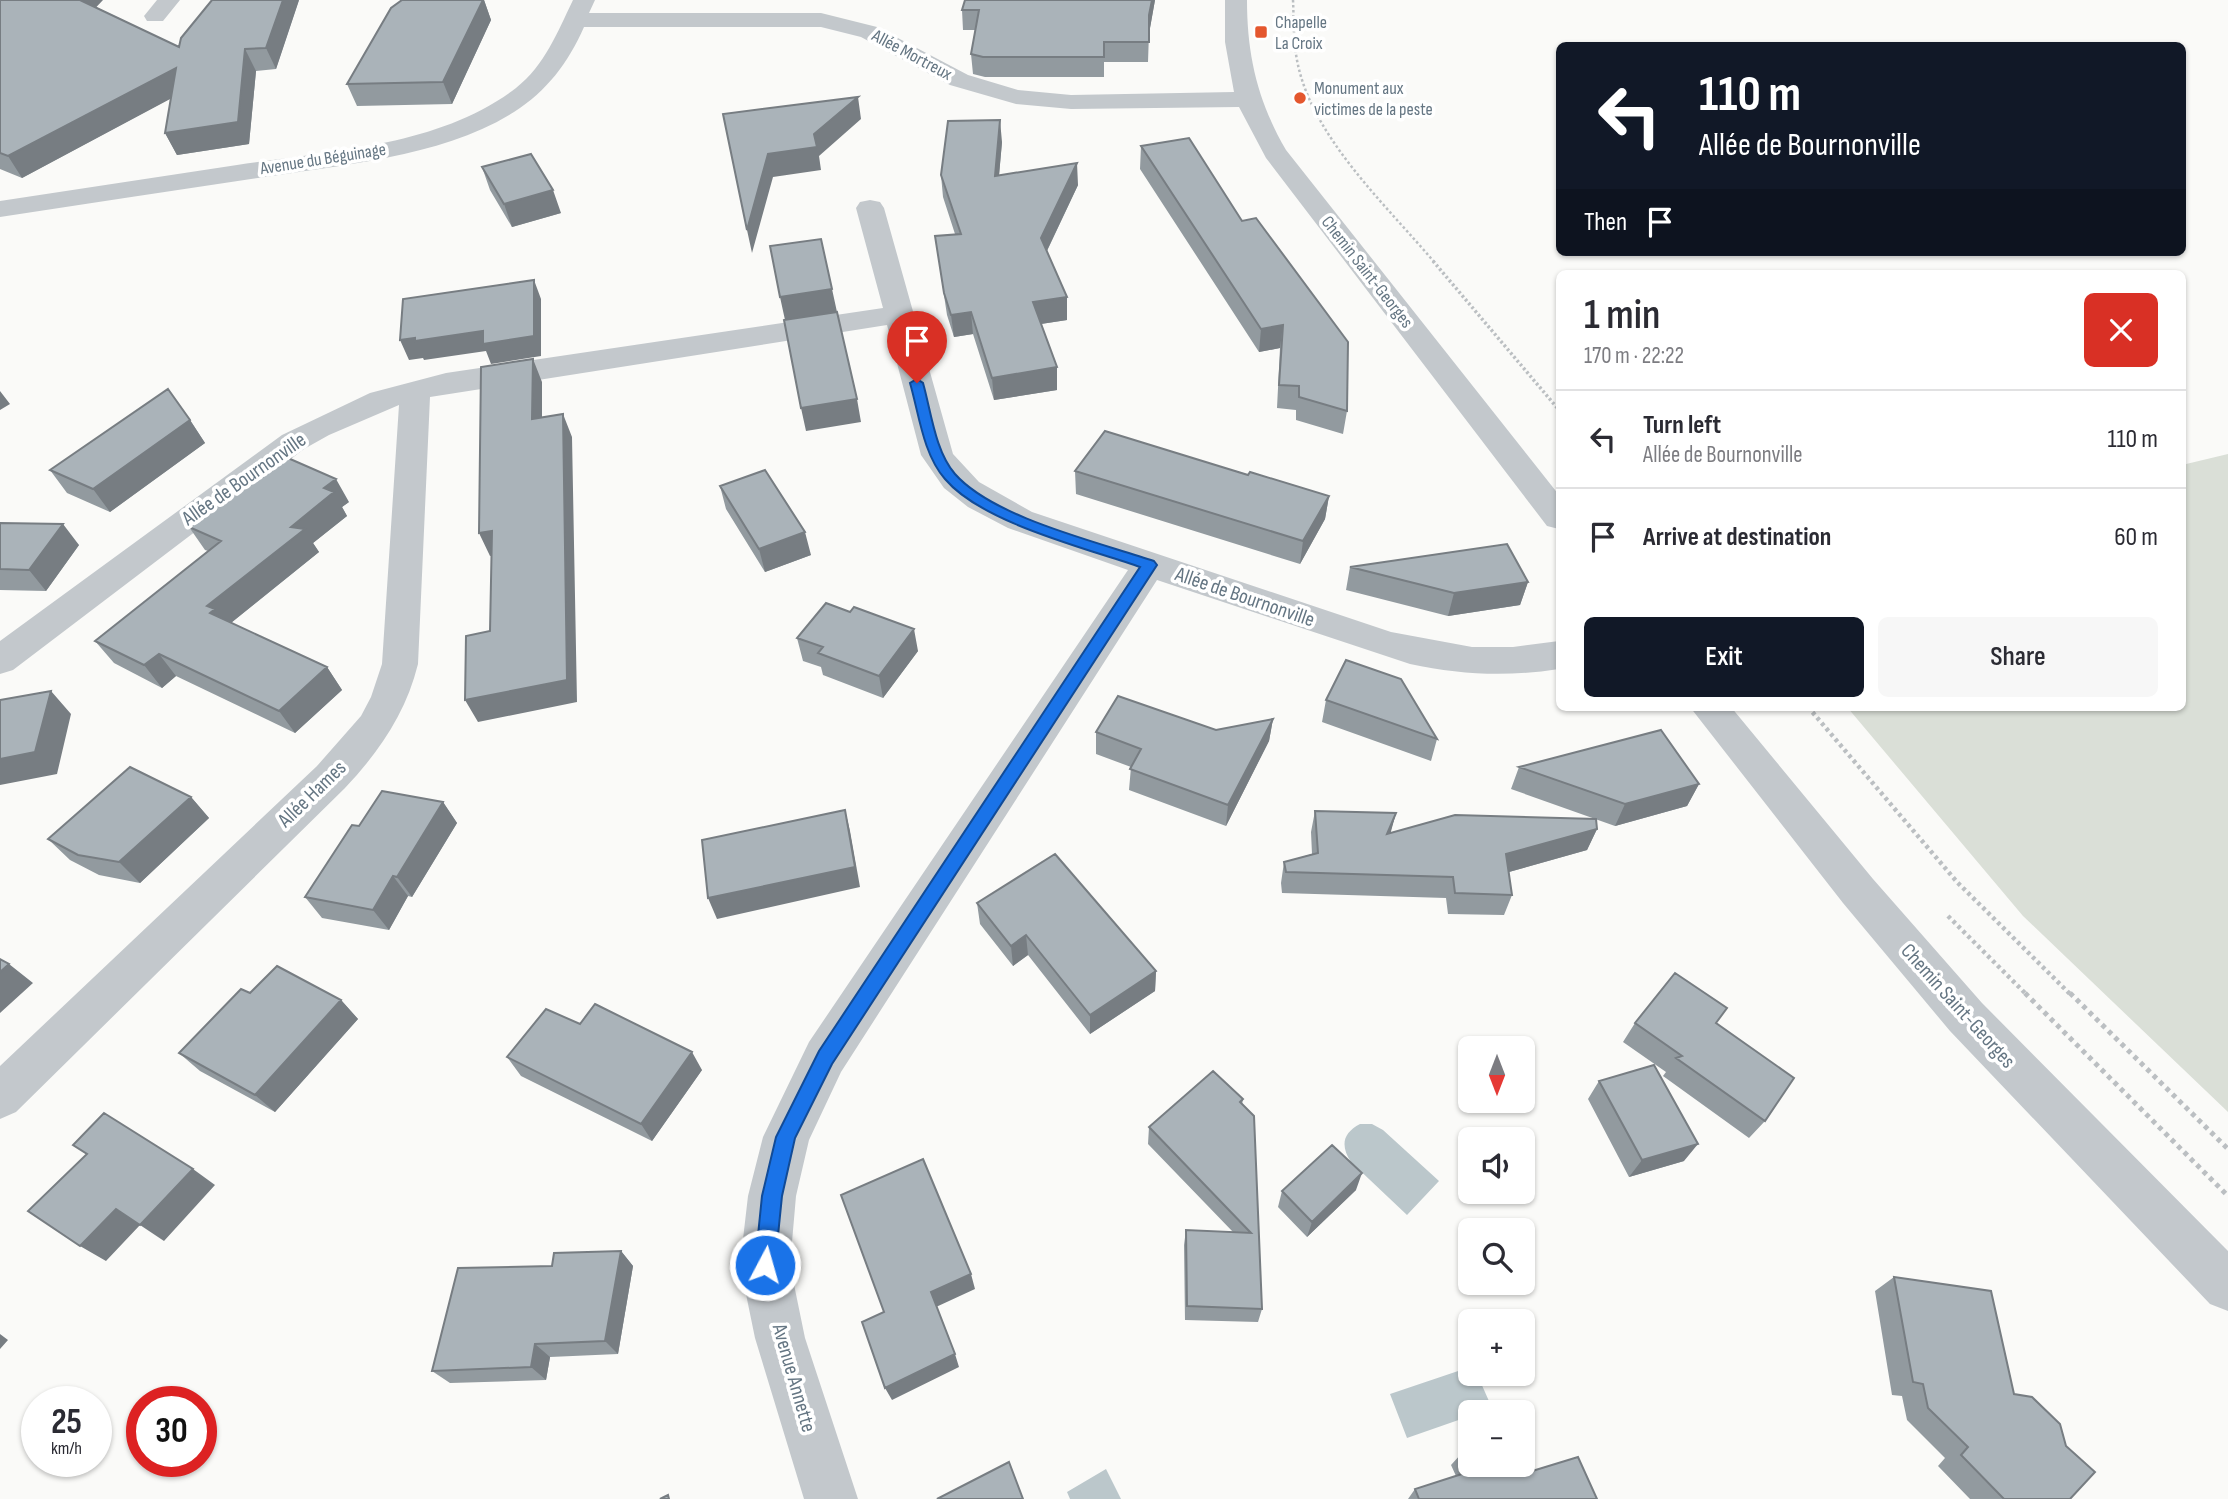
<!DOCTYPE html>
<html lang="en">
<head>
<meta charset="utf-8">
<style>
  :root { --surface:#fff; --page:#f7f7f7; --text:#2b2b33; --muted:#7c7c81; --line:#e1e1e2; --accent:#111827 }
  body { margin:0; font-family:"Sofia Sans Condensed",sans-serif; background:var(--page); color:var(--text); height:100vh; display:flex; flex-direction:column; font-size:26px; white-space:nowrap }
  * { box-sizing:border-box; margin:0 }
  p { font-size:23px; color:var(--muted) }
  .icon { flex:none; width:38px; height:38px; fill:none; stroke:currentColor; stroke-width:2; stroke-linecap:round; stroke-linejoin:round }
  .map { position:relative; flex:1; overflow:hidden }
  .details { position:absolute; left:1556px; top:270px; width:630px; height:441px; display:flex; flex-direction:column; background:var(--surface); border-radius:10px; box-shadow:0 2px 5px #0004 }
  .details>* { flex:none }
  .guide { position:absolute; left:1556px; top:42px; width:630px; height:214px; border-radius:10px; box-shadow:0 2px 5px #0004; background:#111827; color:#fff; overflow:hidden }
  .needle { width:46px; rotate:180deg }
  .tools { position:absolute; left:1458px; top:1036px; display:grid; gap:14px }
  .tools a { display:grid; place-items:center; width:77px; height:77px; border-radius:10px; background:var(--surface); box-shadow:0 2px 5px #0004; font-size:35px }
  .speed { position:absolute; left:21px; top:1386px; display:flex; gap:14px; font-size:35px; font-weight:700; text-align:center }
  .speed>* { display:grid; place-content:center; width:91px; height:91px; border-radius:50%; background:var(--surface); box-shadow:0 2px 5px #0004; line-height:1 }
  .speed small { font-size:18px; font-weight:400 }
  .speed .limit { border:10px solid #d22; background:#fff; color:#111 }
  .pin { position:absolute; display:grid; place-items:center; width:60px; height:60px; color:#fff; margin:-72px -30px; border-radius:50% 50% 50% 0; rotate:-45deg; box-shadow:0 0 7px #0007 }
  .pin .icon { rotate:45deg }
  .me { position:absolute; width:77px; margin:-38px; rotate:6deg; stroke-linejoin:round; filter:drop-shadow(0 0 5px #0008) }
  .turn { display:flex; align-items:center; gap:24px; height:147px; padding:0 28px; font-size:32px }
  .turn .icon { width:91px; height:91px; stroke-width:2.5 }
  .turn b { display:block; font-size:49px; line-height:60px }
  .then { display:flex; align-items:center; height:66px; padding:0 28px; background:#0003; gap:14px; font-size:26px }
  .round { display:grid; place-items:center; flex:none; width:74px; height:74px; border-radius:10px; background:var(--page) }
  .headline { display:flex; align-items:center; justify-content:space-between; height:119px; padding:0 28px }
  h1 { font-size:42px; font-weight:600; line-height:52px }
  .button { display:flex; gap:14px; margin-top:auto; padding:14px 28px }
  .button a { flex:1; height:80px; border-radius:10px; background:var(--accent); color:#fff; font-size:28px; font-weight:600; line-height:80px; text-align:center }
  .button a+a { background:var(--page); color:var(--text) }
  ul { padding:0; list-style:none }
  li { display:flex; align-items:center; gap:21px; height:98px; padding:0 28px; border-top:2px solid var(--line) }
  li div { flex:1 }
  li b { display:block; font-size:26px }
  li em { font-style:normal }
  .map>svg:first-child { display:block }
  .green { fill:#dadfd7 }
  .water { fill:#bbc7cb }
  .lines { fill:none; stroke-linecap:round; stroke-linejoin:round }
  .path-far3 { stroke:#bbbfc2; stroke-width:2.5; stroke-dasharray:2.5 2.5; stroke-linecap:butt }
  .path-far2 { stroke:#bbbfc2; stroke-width:3.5; stroke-dasharray:2.5 2.5; stroke-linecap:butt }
  .path-far1 { stroke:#bbbfc2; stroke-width:4.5; stroke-dasharray:3.5 3.5; stroke-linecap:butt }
  .path { stroke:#bbbfc2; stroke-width:5; stroke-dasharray:4.5 4.5; stroke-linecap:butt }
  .minor { fill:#c3c8cc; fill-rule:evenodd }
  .wall { fill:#929a9f }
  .shaded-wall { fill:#777d82 }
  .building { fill:#aab3b9; stroke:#777d82; stroke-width:2 }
  .route { fill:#1a73e8; stroke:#114b97; stroke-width:2 }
  .poi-dot { fill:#e4572e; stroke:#fff; stroke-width:2.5 }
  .labels { text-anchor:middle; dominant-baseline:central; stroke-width:7; stroke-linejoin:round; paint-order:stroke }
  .far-poi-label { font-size:18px; fill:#657683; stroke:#fff; text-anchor:start }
  .far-street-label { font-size:18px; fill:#657683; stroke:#fff }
  .street-label { font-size:21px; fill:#657683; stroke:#fff }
</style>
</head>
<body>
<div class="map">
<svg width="2228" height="1499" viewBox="0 0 2228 1499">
  <rect width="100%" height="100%" fill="#fafaf8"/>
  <path class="green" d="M2228,454v658l-205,-196 -176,-209h335v-242z"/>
  <path class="water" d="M1360,1124h12l11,6 56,51 -32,34 -56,-53c-11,-17 -8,-29 9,-38z
    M1470,1367v7h7l15,34 -22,4v4l-63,22 -17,-44z
    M1106,1469l15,30h-51l-3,-7z"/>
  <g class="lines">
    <path class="path-far3" d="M1293,0c1,22 0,43 5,65 16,74 89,141 137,198"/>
    <path class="path-far2" d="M1433,261l126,149"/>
    <path class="path-far1" d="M1808,707l149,175 114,113
      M1948,916l79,79"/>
    <path class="path" d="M2025,993l203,203
      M2070,993l158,156"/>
    <path class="minor" d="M157,0h23l-17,21h-16l-3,-5z
      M573,0h22l-6,13h232l56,14 91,48 50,15 53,5 163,-3 -9,-50v-42h22c0,56 11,102 39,150l273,345v34l-12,-3 -281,-368 -27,-51 -168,2 -55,-5 -66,-19 -89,-48 -40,-10h-237c-16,36 -37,64 -70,85 -71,45 -174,53 -256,66 -86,13 -172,26 -258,39v-16c79,-12 158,-24 237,-36 91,-14 202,-18 279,-77 29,-23 41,-55 57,-88z
      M870,200l10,2 4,6 69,246 26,28 53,30 359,120 81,15h41l46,-6v28c-51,8 -98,6 -149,-5l-253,-84 -316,492 -32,68 -13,56 -6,69 15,73 53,161h-54l-49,-161 -15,-73 8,-69 15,-59 46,-95 319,-472 -120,-42 -40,-21 -24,-19 -23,-33 -34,-130 -457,72 -12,267c-12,49 -39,88 -73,124l-329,324 -16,7v-53l317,-300 44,-50 10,-19 11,-33 17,-259 -70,30 -25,14 -291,221 -13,4v-33l282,-206 88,-42 76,-20 437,-65 -27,-100 4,-6z
      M1690,707h41l142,172 109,124 246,248v60l-18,-7 -260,-273 -107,-128z"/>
  </g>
  <path class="wall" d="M0,0l96,7 83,40 120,-47 -23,69 -20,2 -7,73 -72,11 -12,-22 6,-35 -149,80 -22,-9z
    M402,0h82l7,20 -39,84 -95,2 -10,-22z
    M965,0h190l-6,33 -1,29h-44v15h-119l-12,-3 -2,-20 4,-24h-12l-1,-20z
    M1002,142l-3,33 79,10 -31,66 20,69 -26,4 16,66 -63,10 -21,-66 -19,3 -7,-22 -12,-79 20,-2 -12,-37 -2,-22z
    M1141,146l206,265 -4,23 -47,-14v-10l-19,-2 3,-60 -21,4 -119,-183z
    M482,167l79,46 -49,14 -22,-37z
    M190,420l15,23 -95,69 -43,-19 -17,-23z
    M1075,471l173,4 81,21 -4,23 -25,45 -224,-70z
    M720,486l91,69 -46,17 -39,-63z
    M349,502l-7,5 5,9 -34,27 6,9 -88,71 96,44 15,23 -47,43 -119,-57 -14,12 -48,-25 -19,-22 113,-90 -3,-1 -16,-23z
    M0,523l79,22 -33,46 -46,-1z
    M1350,567l178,15 -8,23 -72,11 -102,-26z
    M850,612l68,39 -35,47 -60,-23 -2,-8 -18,-6 -6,-23z
    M1326,700l111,39 -6,22 -109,-39z
    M1273,719l-4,22 -43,85 -97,-36 2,-23 -35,-13v-22l120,-2z
    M1519,767l180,17 -12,22 -72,20 -104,-37z
    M191,797l18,21 -69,65 -41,-8 -29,-15 -22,-21z
    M443,802l14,21 -45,74 -4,-1 -19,34 -67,-12 -17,-21 54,-71z
    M1315,811l81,2 -6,20 207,-4 -10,21 -78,22 3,23 -8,20 -56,-1 -2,-16 -164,-5 -1,-10 3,-21 28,-8 -1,-22z
    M977,903l179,68 -1,20 -65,43 -62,-79 -15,11 -33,-42z
    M250,993l91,7 17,19 -83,93 -75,-41 -21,-18z
    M1635,1023l81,1 49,97 -16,17 -86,-62 3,-4 -43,-30z
    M580,1024l122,46 -50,71 -131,-65 -14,-19z
    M1599,1081l85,80 -55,16 -41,-78z
    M1243,1099l-1,6 20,204 -4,13 -73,-2 -1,-75 2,-15 47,2 -85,-88 1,-17z
    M1356,1190l-49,47 -29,-30 4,-16z
    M621,1251l12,15 -15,88 -68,3 -4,23 -96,3 -18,-12z
    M1894,1277l120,117 56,105h-100l-32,-33 7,-8 -38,-38 -5,-24 -10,-1 -17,-104z
    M1461,1454l68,18 68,27h-189l7,-10 41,-13 -5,-11z"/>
  <path class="shaded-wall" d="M75,0h28l-17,18z
    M283,0h16l-23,69 -10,-21z
    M483,0h1l7,20 -39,84 -9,-22z
    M1152,0h3l-6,34v-19z
    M245,49l11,22 -7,73 -72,11 -12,-22z
    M176,68l11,22 -165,88 -14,-22z
    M858,97l3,22 -42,37 2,14 -48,7 -21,76 -5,-23 21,-76 46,-20z
    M1000,120l2,22 -5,56 -2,-22z
    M1077,163l1,22 -36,76 -1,-23z
    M553,190l8,23 -49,14 -8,-23z
    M534,280l7,19v57l-50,8 -5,-13 -62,9 -1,-2 -14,2 -9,-20 15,-2z
    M832,289l5,23 -52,8 -5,-23z
    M1067,297v23l-33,5 -1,-23z
    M971,312l2,22 -19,3 -3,-22z
    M1283,325l-3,23 -21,4 2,-23z
    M533,359l9,23v60l-10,-23z
    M1057,367v23l-63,10 -2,-22z
    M0,391l10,13 -10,6z
    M857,399l4,23 -55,9 -5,-23z
    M563,414l9,23 5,265 -99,20 -13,-22 102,-20z
    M190,420l15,23 -95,69 -17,-23z
    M336,479l13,23 -7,5 5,9 -34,27 6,9 -92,74 -17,-13 -3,-7 84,-79 33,-39z
    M1329,496l-4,23 -25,45 3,-23z
    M63,524l16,21 -33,46 -17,-21z
    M492,531l11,23 -13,2 -11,-23z
    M805,532l6,23 -46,17 -6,-23z
    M1528,582l-8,23 -72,11 6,-23z
    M914,629l4,22 -35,47 -4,-22z
    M159,654l17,22 -14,12 -18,-23z
    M327,667l15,23 -47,43 -16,-22z
    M51,691l20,23 -14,60 -57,11v-26z
    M1273,719l-4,22 -43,85 2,-21z
    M1699,784l-12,22 -72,20 10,-22z
    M191,797l18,21 -69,65 -21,-21z
    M443,802l14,21 -45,74 -15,-20z
    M845,810l5,21 10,56 -143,32 -9,-21z
    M1396,813l-6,22 -3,-1z
    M1597,829l-10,21 -89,25 8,-21z
    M393,876l15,20 -19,34 -16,-20z
    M1026,935l2,20 -15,11 -2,-20z
    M9,964l24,19 -33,30v-41z
    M1156,971l-1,20 -65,43v-19z
    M341,1000l17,19 -83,93 -20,-17z
    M692,1052l10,18 -50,71 -11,-17z
    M1698,1144l-14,17 -55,16 13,-17z
    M193,1169l22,16 -51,56 -24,-16 -34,36 -26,-15 36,-37z
    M1362,1173l-6,17 -49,47 5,-15z
    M621,1251l12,15 -15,88 -13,-13z
    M971,1274l4,15 -39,18 -5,-15z
    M0,1334l8,6 -8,9z
    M535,1344l15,13 -4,23 -15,-13z
    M955,1354l4,13 -67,33 -7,-12z"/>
  <path class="building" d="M0,0h80l99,47 2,-9 31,-38h71l-17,48 -21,1 -7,73 -73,11 11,-65 -168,88 -8,-3z
    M402,0h81l-40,82 -96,2 44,-76z
    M965,0h187l-3,15v27h-45v15h-121l-12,-3 8,-44h-17z
    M858,97l-44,37 3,13 -49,7 -21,76 -24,-116z
    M1000,120l-5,56 82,-13 -36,75 26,59 -34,5 24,65 -65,11 -21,-66 -20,3 -7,-22 -9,-57 26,-2 -20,-59 7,-54z
    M1189,138l53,83 14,-3 92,124 -1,69 -48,-14v-11l-20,-1 4,-60 -22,4 -120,-183z
    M531,154l22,36 -49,14 -22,-37z
    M821,239l11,50 -52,8 -10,-51z
    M534,280v56l-51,8v-13l-68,10v-3l-15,2 3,-41z
    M837,312l20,87 -56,9 -17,-88z
    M533,359l-1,60 31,-5 4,266 -102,20 1,-64 24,-5 2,-100 -13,2 2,-166z
    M168,389l22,31 -97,69 -43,-19z
    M1105,431l143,44 2,-3 79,24 -26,45 -228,-70z
    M281,455l55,24 -12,9 10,4 -43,35 14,2 -98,77 8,3 -5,4 117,54 -48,44 -120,-57 -15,11 -49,-24 126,-100 -32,-14z
    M765,470l40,62 -46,17 -39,-63z
    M0,523l63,1 -34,46 -29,-1z
    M1507,544l21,38 -74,11 -104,-26z
    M826,603l24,9 4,-5 60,22 -35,47 -61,-23 5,-6 -26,-9z
    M1346,660l55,19 36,60 -111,-39z
    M51,691l-16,61 -35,7v-59z
    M1118,696l98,34 57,-11 -45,86 -98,-36 11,-20 -45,-17z
    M1661,730l38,54 -74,20 -106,-37z
    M130,767l61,30 -72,65 -41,-7 -30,-16z
    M382,791l61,11 -46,75 -4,-1 -20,34 -68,-13 47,-72 7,1z
    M845,810l10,57 -147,31 -6,-58z
    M1315,811l81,2 -9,21 68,-19 141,4 1,10 -91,25 6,41 -57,-2 -2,-16 -167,-5 -2,-10 34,-9z
    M1055,854l101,117 -66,44 -64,-80 -15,11 -34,-43z
    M0,959l9,5 -9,8z
    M277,966l64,34 -86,95 -76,-42 62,-64 9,4z
    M1675,973l52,35 -11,15 78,55 -29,43 -89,-63 6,-2 -47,-33z
    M595,1004l97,48 -51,72 -134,-67 39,-48 34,15z
    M1654,1065l44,79 -56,16 -43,-79z
    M1213,1071l30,28 -3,3 14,14 8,193 -75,-3 -1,-76 65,3 -102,-106z
    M104,1113l89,56 -53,56 -24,-16 -36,37 -52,-35 59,-57 -14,-9z
    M1332,1145l30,28 -50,49 -30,-31z
    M923,1159l48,115 -40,18 24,62 -70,34 -23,-66 22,-10 -43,-117z
    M621,1251l-16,90 -70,3 -4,23 -99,4 26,-103 94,-2 2,-13z
    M1894,1277l97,14 23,103 18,3 28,27 6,22 29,26 -25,27h-66l-43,-44 7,-8 -40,-39 -5,-24 -10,-2z
    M1470,1451v14h52v-8l7,15 49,-15 19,42h-178l-4,-10 53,-17 -7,-18z
    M1009,1462l14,37h-86z
    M668,1495l1,4h-9z"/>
  <path class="route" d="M917,379l6,4c8,28 12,68 32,91 39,44 143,68 199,87l3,4 -325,499 -37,74 -13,58 -7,69 -3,7 -7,3 -7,-3 -3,-7 7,-69 14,-59 43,-86 321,-484c-54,-19 -158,-44 -195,-88 -22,-25 -26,-65 -35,-96z"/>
  <g class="poi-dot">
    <rect x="1254" y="25" width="14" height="14" rx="3.5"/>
    <circle cx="1300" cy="98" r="7"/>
  </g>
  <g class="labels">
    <g class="far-poi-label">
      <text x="1275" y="22">Chapelle<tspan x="1275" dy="21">La Croix</tspan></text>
      <text x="1314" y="88">Monument aux<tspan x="1314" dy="21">victimes de la peste</tspan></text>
    </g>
    <g class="far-street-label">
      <text transform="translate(912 55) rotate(28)">Allée Mortreux</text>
      <text transform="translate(323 159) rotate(-9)">Avenue du Béguinage</text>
      <text transform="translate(1367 272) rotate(52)">Chemin Saint-Georges</text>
    </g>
    <g class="street-label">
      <text transform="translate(244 479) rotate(-35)">Allée de Bournonville</text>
      <text transform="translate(1245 597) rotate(19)">Allée de Bournonville</text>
      <text transform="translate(312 794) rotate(-44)">Allée Hames</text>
      <text transform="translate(1958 1006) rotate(48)">Chemin Saint-Georges</text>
      <text transform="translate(794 1378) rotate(74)">Avenue Annette</text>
    </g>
  </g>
</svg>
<div class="tools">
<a><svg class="needle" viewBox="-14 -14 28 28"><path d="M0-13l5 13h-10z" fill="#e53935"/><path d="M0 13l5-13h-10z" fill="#7c7c81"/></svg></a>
<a><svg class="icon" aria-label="sound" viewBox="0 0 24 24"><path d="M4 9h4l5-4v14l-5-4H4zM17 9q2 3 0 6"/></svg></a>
<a><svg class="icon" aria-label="search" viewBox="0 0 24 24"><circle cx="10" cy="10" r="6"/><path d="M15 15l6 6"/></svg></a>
<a>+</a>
<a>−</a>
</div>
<div class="speed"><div>25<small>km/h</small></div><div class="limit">30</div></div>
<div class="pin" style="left:917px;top:383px;background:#d93025"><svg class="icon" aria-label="arrive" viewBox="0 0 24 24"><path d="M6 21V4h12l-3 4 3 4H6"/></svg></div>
<svg class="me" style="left:765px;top:1265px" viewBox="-20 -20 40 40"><circle r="17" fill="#1a73e8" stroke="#fff" stroke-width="3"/><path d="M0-11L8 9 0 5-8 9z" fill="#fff"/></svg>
<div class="guide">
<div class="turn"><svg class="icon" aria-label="left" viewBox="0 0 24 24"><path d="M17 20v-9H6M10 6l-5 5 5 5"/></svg><div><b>110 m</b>Allée de Bournonville</div></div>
<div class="then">Then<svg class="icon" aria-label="arrive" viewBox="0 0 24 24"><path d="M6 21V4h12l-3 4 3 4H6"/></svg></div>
</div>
<section class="details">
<div class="headline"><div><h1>1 min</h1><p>170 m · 22:22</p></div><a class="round" style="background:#d93025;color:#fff"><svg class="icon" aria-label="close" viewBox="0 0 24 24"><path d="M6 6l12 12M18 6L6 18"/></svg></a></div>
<ul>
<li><svg class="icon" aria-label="left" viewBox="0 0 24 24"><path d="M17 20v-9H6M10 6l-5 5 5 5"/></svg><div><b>Turn left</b><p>Allée de Bournonville</p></div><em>110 m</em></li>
<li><svg class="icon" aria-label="arrive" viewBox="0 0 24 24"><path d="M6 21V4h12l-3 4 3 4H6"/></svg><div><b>Arrive at destination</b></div><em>60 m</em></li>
</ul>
<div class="button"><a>Exit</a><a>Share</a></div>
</section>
</div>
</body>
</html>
